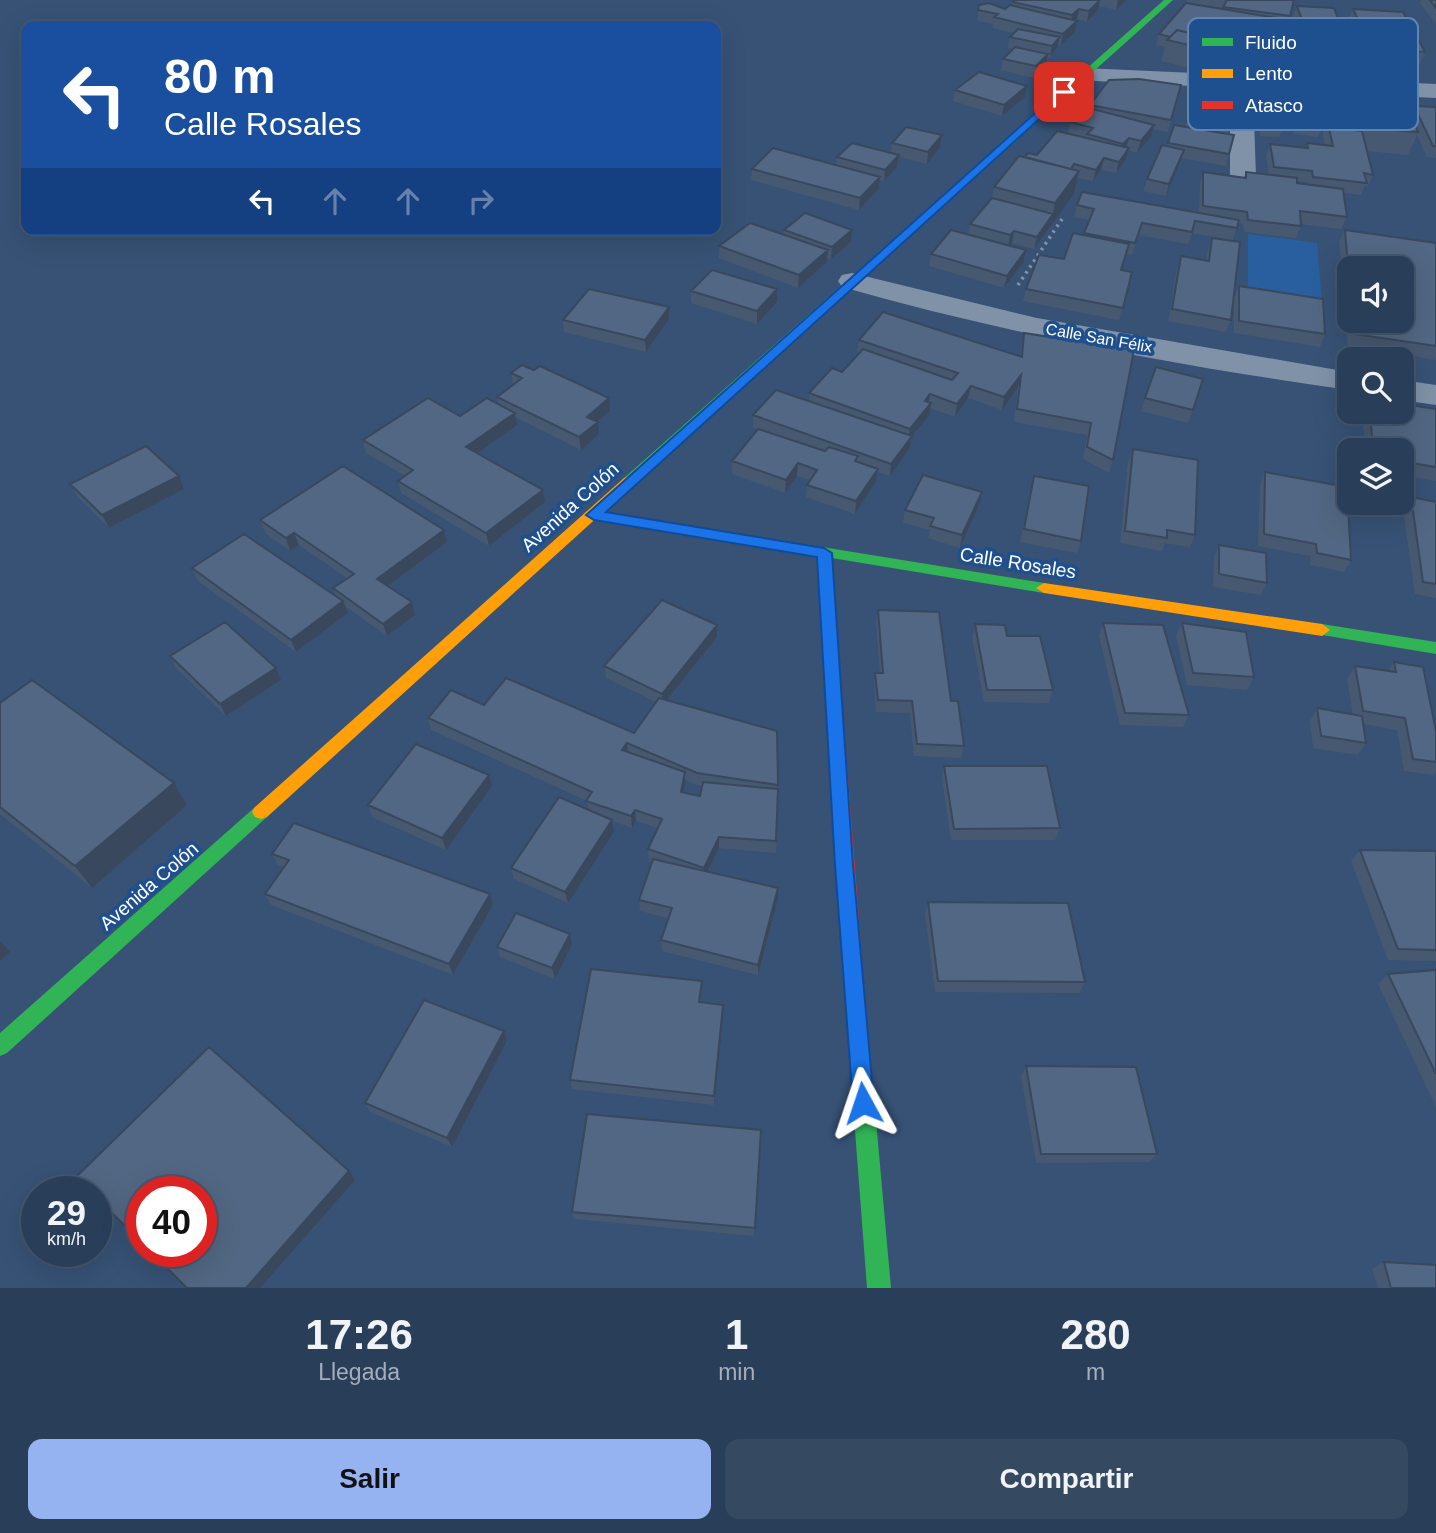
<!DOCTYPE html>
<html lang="es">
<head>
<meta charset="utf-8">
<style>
  :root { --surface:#293e58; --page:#354961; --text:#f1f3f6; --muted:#a5aeba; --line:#45576e; --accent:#95b2f1 }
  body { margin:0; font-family:Helvetica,sans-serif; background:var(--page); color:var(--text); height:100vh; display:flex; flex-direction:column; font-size:26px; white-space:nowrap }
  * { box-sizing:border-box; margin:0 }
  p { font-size:23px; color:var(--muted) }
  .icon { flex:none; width:38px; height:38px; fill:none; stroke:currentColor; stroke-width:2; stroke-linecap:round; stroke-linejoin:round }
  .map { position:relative; height:1288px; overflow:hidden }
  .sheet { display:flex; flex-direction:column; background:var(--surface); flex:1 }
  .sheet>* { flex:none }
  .hud { position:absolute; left:21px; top:21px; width:700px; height:214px; border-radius:14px; box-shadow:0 7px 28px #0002,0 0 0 2px var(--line); background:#1a4fa0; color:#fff; overflow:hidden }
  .buttons { position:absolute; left:1337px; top:256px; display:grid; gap:14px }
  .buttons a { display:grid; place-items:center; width:77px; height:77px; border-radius:14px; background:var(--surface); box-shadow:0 7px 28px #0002,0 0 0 2px var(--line); font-size:35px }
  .speed { position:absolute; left:21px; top:1176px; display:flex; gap:14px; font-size:35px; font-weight:700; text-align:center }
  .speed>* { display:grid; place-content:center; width:91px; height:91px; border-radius:50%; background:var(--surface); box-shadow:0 7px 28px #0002,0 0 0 2px var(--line); line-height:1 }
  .speed small { font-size:18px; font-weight:400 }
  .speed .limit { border:10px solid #d22; background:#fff; color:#111 }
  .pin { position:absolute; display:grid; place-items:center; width:60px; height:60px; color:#fff; margin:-30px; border-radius:14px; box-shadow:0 4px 10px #0006 }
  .me { position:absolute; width:77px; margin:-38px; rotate:355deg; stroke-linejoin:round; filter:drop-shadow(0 0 5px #0008) }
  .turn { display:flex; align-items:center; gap:24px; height:147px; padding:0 28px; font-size:32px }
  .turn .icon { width:91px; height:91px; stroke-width:2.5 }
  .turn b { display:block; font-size:49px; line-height:60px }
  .lanes { display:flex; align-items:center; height:66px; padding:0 28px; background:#0003; justify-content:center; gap:35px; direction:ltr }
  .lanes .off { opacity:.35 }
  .eta { display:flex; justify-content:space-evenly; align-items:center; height:119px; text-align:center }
  .eta b { font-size:42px; font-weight:800; line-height:49px }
  .primary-button { display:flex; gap:14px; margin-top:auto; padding:14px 28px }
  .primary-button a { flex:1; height:80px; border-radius:14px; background:var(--accent); color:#111; font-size:28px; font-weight:800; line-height:80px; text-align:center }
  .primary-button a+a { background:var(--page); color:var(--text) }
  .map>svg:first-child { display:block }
  .green { fill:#2a5f9f }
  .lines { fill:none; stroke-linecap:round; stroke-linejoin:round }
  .path { stroke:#7f92a8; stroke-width:3.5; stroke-dasharray:2.5 4.5; stroke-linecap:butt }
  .street { fill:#7f92a8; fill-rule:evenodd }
  .fast { fill:#30b455; fill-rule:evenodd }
  .slow { fill:#ff9f0a; fill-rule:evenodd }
  .jam { fill:#e5322d; fill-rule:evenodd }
  .wall { fill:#475971; fill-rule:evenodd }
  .shaded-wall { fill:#39485c }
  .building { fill:#526783; stroke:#39485c; stroke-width:2 }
  .route { fill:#1a73e8; stroke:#114b97; stroke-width:2 }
  .labels { text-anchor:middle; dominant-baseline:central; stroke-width:7; stroke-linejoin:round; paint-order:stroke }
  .far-street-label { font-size:16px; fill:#fff; stroke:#1e4f8e }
  .street-label { font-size:19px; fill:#fff; stroke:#1e4f8e }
  .key { fill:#1e4f8e; stroke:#6284b0; stroke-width:2 }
  .key-label { font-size:19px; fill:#fff }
</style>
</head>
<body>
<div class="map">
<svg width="1436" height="1288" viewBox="0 0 1436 1288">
  <rect width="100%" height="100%" fill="#375275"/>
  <path class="green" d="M1248,234l69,9 5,59 -74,-11z"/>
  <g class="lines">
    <path class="path" d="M1018,285l44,-66"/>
    <path class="street" d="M1084,68l352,16v14l-183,-9 3,88 -4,5 -9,3 -9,-3 -4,-5v-89l-154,-8 -3,-5 3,-5z
      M852,273l185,45 312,54v18c-171,-24 -341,-56 -507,-103l-4,-6 4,-6z
      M1402,380l34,5v20l-34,-5z"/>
    <path class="fast" d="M1164,0h9l-539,484h-10l-2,-3 2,-3z
      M594,510l450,73 8,5 -8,5 -455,-75 -2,-3z
      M1322,624l114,18v12l-120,-20 -2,-4 2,-4z
      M261,805l6,2 3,5 -3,5 -260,236 -7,3v-23l255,-226z
      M854,977l7,2 3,7 27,302h-24l-23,-302 3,-7z"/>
    <path class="slow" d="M629,476l7,5 -2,3 -367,333 -6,2 -6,-2 -3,-5 3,-5 369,-329z
      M1044,583l278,41 8,6 -8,6 -278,-43 -8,-5z"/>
    <path class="jam" d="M824,548l7,5 33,433 -3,7 -7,2 -7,-2 -3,-7 -27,-433z"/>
  </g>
  <path class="wall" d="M1015,0h111l-10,10 -17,-4 -1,4 -11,12 -10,-3 -2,13 -14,13 -3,-1 -1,4 -7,9h-2l-2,8 -12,13 -33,-8 2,-11 10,-10 -5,-1 2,-11 3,-4 -21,-5 1,-4 -16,-3 2,-16 26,4 7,-4 1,-3z
    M1187,0h107l-5,20 4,35 -4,11 -29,-5 -7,7 -35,-8 -1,3 -9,10 -47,-12 4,-14 -9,-2 3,-11 27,-31z
    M1421,0h15v24l-16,-21z
    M1297,6l49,33 -4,11 -38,-3 -11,-31z
    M1353,9l72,43 -5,11 -52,-3 -20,-40z
    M1355,84l55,29 4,-7 22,1v51l-9,-1 -10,-22 -9,20 -41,-4 6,24 -5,11h-3l-4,9 -18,-2 4,24 -6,12 -41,-5 1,2 -5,12 -52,-6 -1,-8 -5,-1 -5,17 -41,-7 -4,11 -49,-9 -7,20 -6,-1 -5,16 11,2 -13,48 -96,-19 3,-12 38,-30 19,-24 6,-15 -15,-3 3,-12 122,8 1,-29 3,-12 41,6 2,-6 23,3 -3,-19 4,-12 35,4 2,-5 18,2 -3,-17 -4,9 -24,-3 -3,-17 5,-12 26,15 3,-9 24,2 -3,-7zM1297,181l10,1 1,2 -11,-1z
    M1181,85l-13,47 -15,-3 -2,8 -14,16 -9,-3 -2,9 -10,14 -15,-3 -8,11 -15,-3 -4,16 -40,55 -22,-6 -3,3 14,17 -19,25 -75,-22 2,-12 37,-20 2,-10 22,-26 2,-11 31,-30 12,-2 31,-22 2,-11 19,-14 1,-3z
    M1027,86l-2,11 -23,19 -49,-15 2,-11z
    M1193,88l37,40 -2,6 1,20 -3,12 -45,-8 -15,38 -23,-5 4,-12 20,-33 7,-21 11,2 5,-28z
    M1263,113l20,13 -4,11 -19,-1 -1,-11z
    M942,135l-2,12 -13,17 -28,-7 -2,10 -13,14 -4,-1 -1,8 -20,22 -108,-30 1,-11 84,-4 1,-8 54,-4 1,-10z
    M784,230h68l-1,12 -20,17 -3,-1 -1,4 -29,26 -79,-30v-12l65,-11z
    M1345,230l91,13v117l-88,-14 -9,-104zM1349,268l53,52h-53z
    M1212,238l19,82 -5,12 -58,-11 9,-53 4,-12 25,4 2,-10z
    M1239,286l86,48 -5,13 -86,-14v-35z
    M777,289v13l-20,22 -66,-21v-12z
    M669,319l-23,33 -82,-20 -1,-12z
    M1024,333l110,17 -21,110 -4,13 -26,-14 4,-24 -73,-13 4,-35 -16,23 -34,-12 -13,19 -25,-9 -1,8 -18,21 -1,11 -20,28 -12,-4 -2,9 -21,33 -49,-17 1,-12 3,-5 -13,-4 -12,17 -53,-19v-13l25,-32 -4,-1v-13l56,-14v-8l33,-21 17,-19 -2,-1 2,-12 161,17z
    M1156,367l37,43 -5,13 -47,-12z
    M511,373l99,38 -13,11 2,12 -18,16 -66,-33 2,8 -40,28 66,37 2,12 -56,44 -88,-53 -3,-12 7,-5 -39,-23 -3,-13 97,-24 38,-12 -1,-7 16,-12z
    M1436,409v72l-29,-5 4,21 25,5v96l-21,-4 -12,-84 -43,-8h42v-52h-36l-5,-39h41z
    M1133,449l62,86 -5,12 -25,-4 -3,8 -42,-8 8,-81z
    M1349,458v42h-1l-3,-35z
    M1265,472l86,88 -7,12 -34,-7v-9l-52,-10 2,-62z
    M1034,476l47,65 -4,12 -57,-11z
    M70,484l114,5 -75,39 -32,-32z
    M982,492l-3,13 -19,43 -32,-10 2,-8 -27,-7 2,-13z
    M260,520l187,22 -59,44 24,16 3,13 -28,21 -42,-30 3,7 -52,39 -98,-71 -6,-13 144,28 -3,-8 14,-10 -48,-33 -9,6 -25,-18z
    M1219,545l48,38 -6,12 -48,-8 1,-30z
    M878,610l73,91 13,45 -3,12 -47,-2 -4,-43 -34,-1 -2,-27 1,-12h5l-4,-51z
    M1103,623l86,92 -6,12 -63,-2 -21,-89z
    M1182,623l72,54 -7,13 -60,-5 -11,-49z
    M975,624l32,12 46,54 -4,13 -65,-1 -12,-65z
    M717,625v12l-50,63 111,85 -2,68 -57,-5 -11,24 70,27 -20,76 -96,-24 -1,-11 7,-22 -28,-7 -1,-11 13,-38 -3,-1 -1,-12 10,-21 -22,-7 -4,7 -20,-7 2,11 -46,71 -54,-24 -3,-11 77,-58 -1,-9 -156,-71 -3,-12 56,-13 150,28 22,-31 -50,-24 -2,-12zM685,780l12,5 5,1 -2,10 -17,-3z
    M170,656l111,24 -55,36 -50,-48z
    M1394,662l42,69v41l-3,3 -29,-4 -7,-41 -34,-6 3,19 -8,12 -45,-7 -3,-27 7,-13 36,7 -6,-36 8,-13 33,5z
    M0,703l187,102 -95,83 -92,-74z
    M944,766l116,62 -5,12h-104l-9,-62z
    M489,775l3,11 -46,64 -74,-33 -4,-12z
    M1360,850l76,1v110l-48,-1 -37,-99z
    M272,854l218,40 3,11 -40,70 -182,-70 -6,-11 19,-27 -6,-2z
    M928,902l157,80 -6,11 -144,-1 -10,-79z
    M572,944l-17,35 -55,-22 -3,-10z
    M1436,970v137l-58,-123 10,-10z
    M702,981l-1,22 22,2v10l-9,90 -142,-16 -2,-9z
    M507,1041l-55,106 -82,-35 -5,-9z
    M1026,1066l131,88 -8,8 -113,1 -15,-87z
    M761,1130l-7,106 -180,-17 -2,-7z
    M1384,1262l52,26h-58l-6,-19z"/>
  <path class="shaded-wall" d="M1100,0l-2,10 -11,12 2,-11z
    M1118,0h8l-10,10z
    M1079,9l-2,10 -7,7 2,-11z
    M1077,21l-2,11 -14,13 2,-11z
    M1060,37l-3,11 -7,9 2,-11z
    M1224,41l-7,22 -9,10 7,-22z
    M1264,49l-4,12 -7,7 4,-11z
    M1048,54l-2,11 -12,13 2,-12z
    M1027,86l-2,11 -23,19 2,-11z
    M1154,125l-3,12 -14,16 4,-12z
    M942,135l-2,12 -13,17 1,-12z
    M1129,138l-3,11 -6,7 3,-12z
    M1129,148l-3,11 -10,14 3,-11z
    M1184,150l-4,11 -14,35 3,-12z
    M899,155l-2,12 -13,14 1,-11z
    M1104,158l-3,12 -8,11 3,-11z
    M1079,171l-5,23 -40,55 3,-12 16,-23 2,-11z
    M880,177l-1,11 -20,22 1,-12z
    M852,230l-1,12 -20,17 1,-12z
    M1014,231l-2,12 -4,5 2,-13z
    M828,250l-1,12 -29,26 1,-13z
    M1026,250l-3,13 -19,25 3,-12z
    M777,289v13l-20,22v-13z
    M669,307v12l-23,33 -1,-12z
    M1021,375l-3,12 -16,23 2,-13z
    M971,386l-3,12 -13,19 2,-13z
    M930,394l-2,13 3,-4 -2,13 -18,21 -1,11 -20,28 1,-12 17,-24 2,-11 15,-28z
    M609,398l1,13 -22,18 -1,-12z
    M515,413l2,12 -48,34 -3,-12z
    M598,422l1,12 -18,16 -2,-13z
    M798,463l-1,13 -12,17 1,-13z
    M878,469l-2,12 -21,33 1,-13z
    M179,476l5,13 -75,39 -7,-13z
    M543,490l2,12 -56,44 -3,-13z
    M982,492l-3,13 -19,43 2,-13z
    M444,530l3,12 -66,49 -4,-12z
    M294,533l5,12 -9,6 -4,-13z
    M343,601l5,12 -52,39 -5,-12z
    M412,602l3,13 -28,21 -4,-12z
    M717,625v12l-55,69v-12z
    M276,668l5,12 -55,36 -6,-12z
    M627,743l1,12 -6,-5z
    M685,772v12l-4,20v-12z
    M489,775l3,11 -46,64 -4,-12z
    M174,783l13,22 -95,83 -17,-22z
    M635,810l1,11 -4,7 -1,-12z
    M612,820l2,12 -46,71 -3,-11z
    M719,837v11l-15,31v-11z
    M778,888v11l-20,76v-10z
    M490,894l3,11 -40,70 -4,-11z
    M570,934l2,10 -17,35 -3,-11z
    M0,941l10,11 -10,9z
    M723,1005v10l-9,90v-9z
    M504,1031l3,10 -55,106 -5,-9z
    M349,1171l6,9 -95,108h-14z"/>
  <path class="building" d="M1015,0h85l-11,11 -10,-2 -7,6 -59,-13z
    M1227,0h67l-4,16 -67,-9z
    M1430,0h6v8z
    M989,3l16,6 5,-4 67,16 -14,13 -69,-17 4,-3 -20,-4 1,-5z
    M1186,3l103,17 4,35 -29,-6 -7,8 -36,-8 3,-8 -47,-11 -7,7 -11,-3z
    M1297,6l37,2 12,31 -38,-3z
    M1353,9l50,3 22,40 -53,-3z
    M1018,29l42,8 -8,9 -42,-9z
    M1177,30l47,11 -9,10 -48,-11z
    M1015,47l33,7 -12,12 -33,-7z
    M979,72l48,14 -23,19 -49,-15z
    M1139,79l42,6 -10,35 -81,-15 19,-25z
    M1355,84l45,3 18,45 -47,-4z
    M1193,88l41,6 -4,34 -43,-6z
    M1414,106l22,1v39h-3z
    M1085,107l69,18 -13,16 -12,-3 -6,6 -36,-10 6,-6 -23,-6z
    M1325,111l24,2 4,17 9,1 11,44 -9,-2 3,10 -54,-6 -1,-6 -38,-4 -4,-23 38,4 -1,-5 26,3z
    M1174,125l60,10 -5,19 -61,-11z
    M906,127l36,8 -14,17 -36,-9z
    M1057,131l72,17 -10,14 -15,-4 -8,12 -22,-6 -3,5 -46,-12 3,-4 9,2z
    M852,143l47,12 -14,15 -48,-13z
    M1162,145l22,5 -15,34 -22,-5z
    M773,148l107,29 -20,21 -108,-29z
    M1019,156l60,15 -24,32 -61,-16z
    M1203,172l43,6v-6l51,6v5l46,6 4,28 -47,-6 1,15 -53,-6 -1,-8 -44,-6z
    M1082,192l157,28 -2,8 -42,-7 -3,11 -50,-9 -7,20 -51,-10 10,-24 -17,-4z
    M992,198l61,16 -16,23 -23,-6 -4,4 -40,-11z
    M805,213l47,17 -20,17 -48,-17z
    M750,223l78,27 -29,25 -80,-29z
    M951,230l75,20 -19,26 -76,-22z
    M1345,230l91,13v103l-82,-12 -1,-14h49v-52h-53v12z
    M1073,233l56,11 -8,26 11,2 -9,36 -97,-19 13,-34 25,4z
    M1212,238l28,4 -9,78 -59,-11 9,-53 28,5z
    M712,270l65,19 -20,22 -66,-20z
    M1239,286l84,13 2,35 -86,-13z
    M589,289l80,18 -24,33 -82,-20z
    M883,312l139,45 2,-24 110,17 -21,110 -26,-13 4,-24 -74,-14 4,-34 -17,22 -33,-11 -14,18 -27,-10 -5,7 6,2 -21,26 -101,-36 23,-25 10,4 21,-23 89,31 6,-7 -99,-33z
    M522,365l12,5 6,-4 69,32 -22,19 11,5 -19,15 -82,-40 25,-19 -11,-5z
    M1156,367l47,12 -10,31 -48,-12z
    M776,390l136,46 -21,28 -138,-49z
    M428,398l32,18 27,-18 28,15 -49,34 77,43 -57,43 -88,-52 15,-11 -50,-30z
    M1402,404l34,5v58l-31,-5 6,35 -9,-1v-46h-28l-5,-39h33z
    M758,429l67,22 4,-4 29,9 -3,5 23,8 -22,32 -49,-16 10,-15 -19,-7 -12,17 -54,-19z
    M146,446l33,30 -77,39 -32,-31z
    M1133,449l65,11 -3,75 -28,-5v8l-42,-7z
    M343,466l101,64 -67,49 35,23 -29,22 -50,-36 21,-14 -60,-41 -8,5 -26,-18z
    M1265,472l82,15 4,73 -34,-7 -1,-9 -52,-10z
    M923,475l59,17 -20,43 -32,-9 4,-8 -29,-8z
    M1034,476l55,10 -8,55 -57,-12z
    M1411,497l25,5v82l-13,-2z
    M244,534l99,67 -52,39 -99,-72z
    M1219,545l47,8 1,30 -48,-9z
    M662,600l55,25 -55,69 -58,-28z
    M878,610l61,2 12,89h7l6,45 -47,-2 -5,-43 -34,-1 -3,-27h8z
    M225,622l51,46 -56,36 -50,-48z
    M1103,623l60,2 26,90 -64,-2z
    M1182,623l64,9 8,45 -61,-4z
    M975,624l30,1 2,11h33l13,54h-66z
    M1394,662l29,5 13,64v31l-23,-3 -8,-41 -42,-7 -8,-45 41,6z
    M506,678l128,55 25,-35 118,33 1,54 -81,-12 -70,-30 -5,7 63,22 -4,20 19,4 3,-14 75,7 -2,52 -57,-4 -15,31 -56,-19 14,-30 -27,-9 -4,6 -45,-15 6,-9 -164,-74 23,-28 33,15z
    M32,680l142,103 -99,83 -75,-59v-104z
    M1317,708l45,8 4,27 -45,-7z
    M416,744l73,31 -47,63 -74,-33z
    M944,766h103l13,62 -106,1z
    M559,797l53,23 -47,72 -54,-24z
    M294,823l196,71 -41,70 -184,-70 24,-34 -17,-6z
    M1360,850l76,1v99l-38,-1z
    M653,859l125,29 -20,77 -97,-25 11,-32 -33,-8z
    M928,902l140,1 17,79 -147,-1z
    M516,913l54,21 -18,34 -55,-21z
    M591,969l111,12 -3,21 24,3 -9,91 -144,-16z
    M1436,970v104l-48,-100z
    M424,1000l80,31 -57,107 -82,-35z
    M209,1047l140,124 -103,117h-59l-37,-37h51v-59h-59v51l-46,-46v-5h-5l-15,-15z
    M1026,1066l110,1 21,87h-116z
    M587,1114l174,16 -6,98 -183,-16z
    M1384,1262l52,3v23h-45z"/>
  <path class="route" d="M1061,90l8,2 -463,420 218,36 8,5 21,312 21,238 -3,8 -8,3 -7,-3 -3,-8 -18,-238 -18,-308 -223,-37 -8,-5z"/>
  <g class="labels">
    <g class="far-street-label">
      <text transform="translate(1099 338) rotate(10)">Calle San Félix</text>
    </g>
    <g class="street-label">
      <text transform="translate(570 507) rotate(-42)">Avenida Colón</text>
      <text transform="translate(1018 563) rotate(9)">Calle Rosales</text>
      <text transform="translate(149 886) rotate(-41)">Avenida Colón</text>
    </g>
  </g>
  <rect x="1188" y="18" width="230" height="112" rx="10" class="key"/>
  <rect x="1202" y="38" width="31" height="8" fill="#30b455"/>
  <rect x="1202" y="69" width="31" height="9" fill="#ff9f0a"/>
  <rect x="1202" y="101" width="31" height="8" fill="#e5322d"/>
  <g class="key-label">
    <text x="1245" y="49">Fluido</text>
    <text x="1245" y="80">Lento</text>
    <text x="1245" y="112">Atasco</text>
  </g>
</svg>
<div class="buttons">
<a><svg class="icon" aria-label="sound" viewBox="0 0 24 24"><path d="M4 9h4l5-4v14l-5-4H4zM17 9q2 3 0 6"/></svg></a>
<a><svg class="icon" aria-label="search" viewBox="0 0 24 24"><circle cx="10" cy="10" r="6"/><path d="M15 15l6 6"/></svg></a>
<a><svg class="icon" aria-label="layers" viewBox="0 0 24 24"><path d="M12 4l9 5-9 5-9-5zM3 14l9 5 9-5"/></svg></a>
</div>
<div class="speed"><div>29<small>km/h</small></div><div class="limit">40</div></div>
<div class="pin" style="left:1064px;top:92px;background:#d93025"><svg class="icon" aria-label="arrive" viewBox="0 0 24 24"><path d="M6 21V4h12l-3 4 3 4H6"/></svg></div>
<svg class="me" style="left:863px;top:1103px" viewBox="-20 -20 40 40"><path d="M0-17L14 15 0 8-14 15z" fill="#1a73e8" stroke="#fff" stroke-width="4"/></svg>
<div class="hud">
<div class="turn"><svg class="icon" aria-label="left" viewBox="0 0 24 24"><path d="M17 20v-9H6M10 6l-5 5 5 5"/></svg><div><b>80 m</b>Calle Rosales</div></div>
<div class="lanes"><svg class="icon" aria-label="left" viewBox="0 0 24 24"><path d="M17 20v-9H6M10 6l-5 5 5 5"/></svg><svg class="icon off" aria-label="ahead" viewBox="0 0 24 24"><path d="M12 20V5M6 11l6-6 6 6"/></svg><svg class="icon off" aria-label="ahead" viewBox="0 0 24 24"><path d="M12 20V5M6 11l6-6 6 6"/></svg><svg class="icon off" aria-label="right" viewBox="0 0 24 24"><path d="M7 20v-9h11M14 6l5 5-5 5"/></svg></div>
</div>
</div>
<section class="sheet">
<div class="eta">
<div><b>17:26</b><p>Llegada</p></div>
<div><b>1</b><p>min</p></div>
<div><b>280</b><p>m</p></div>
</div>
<div class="primary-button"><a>Salir</a><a>Compartir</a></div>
</section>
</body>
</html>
